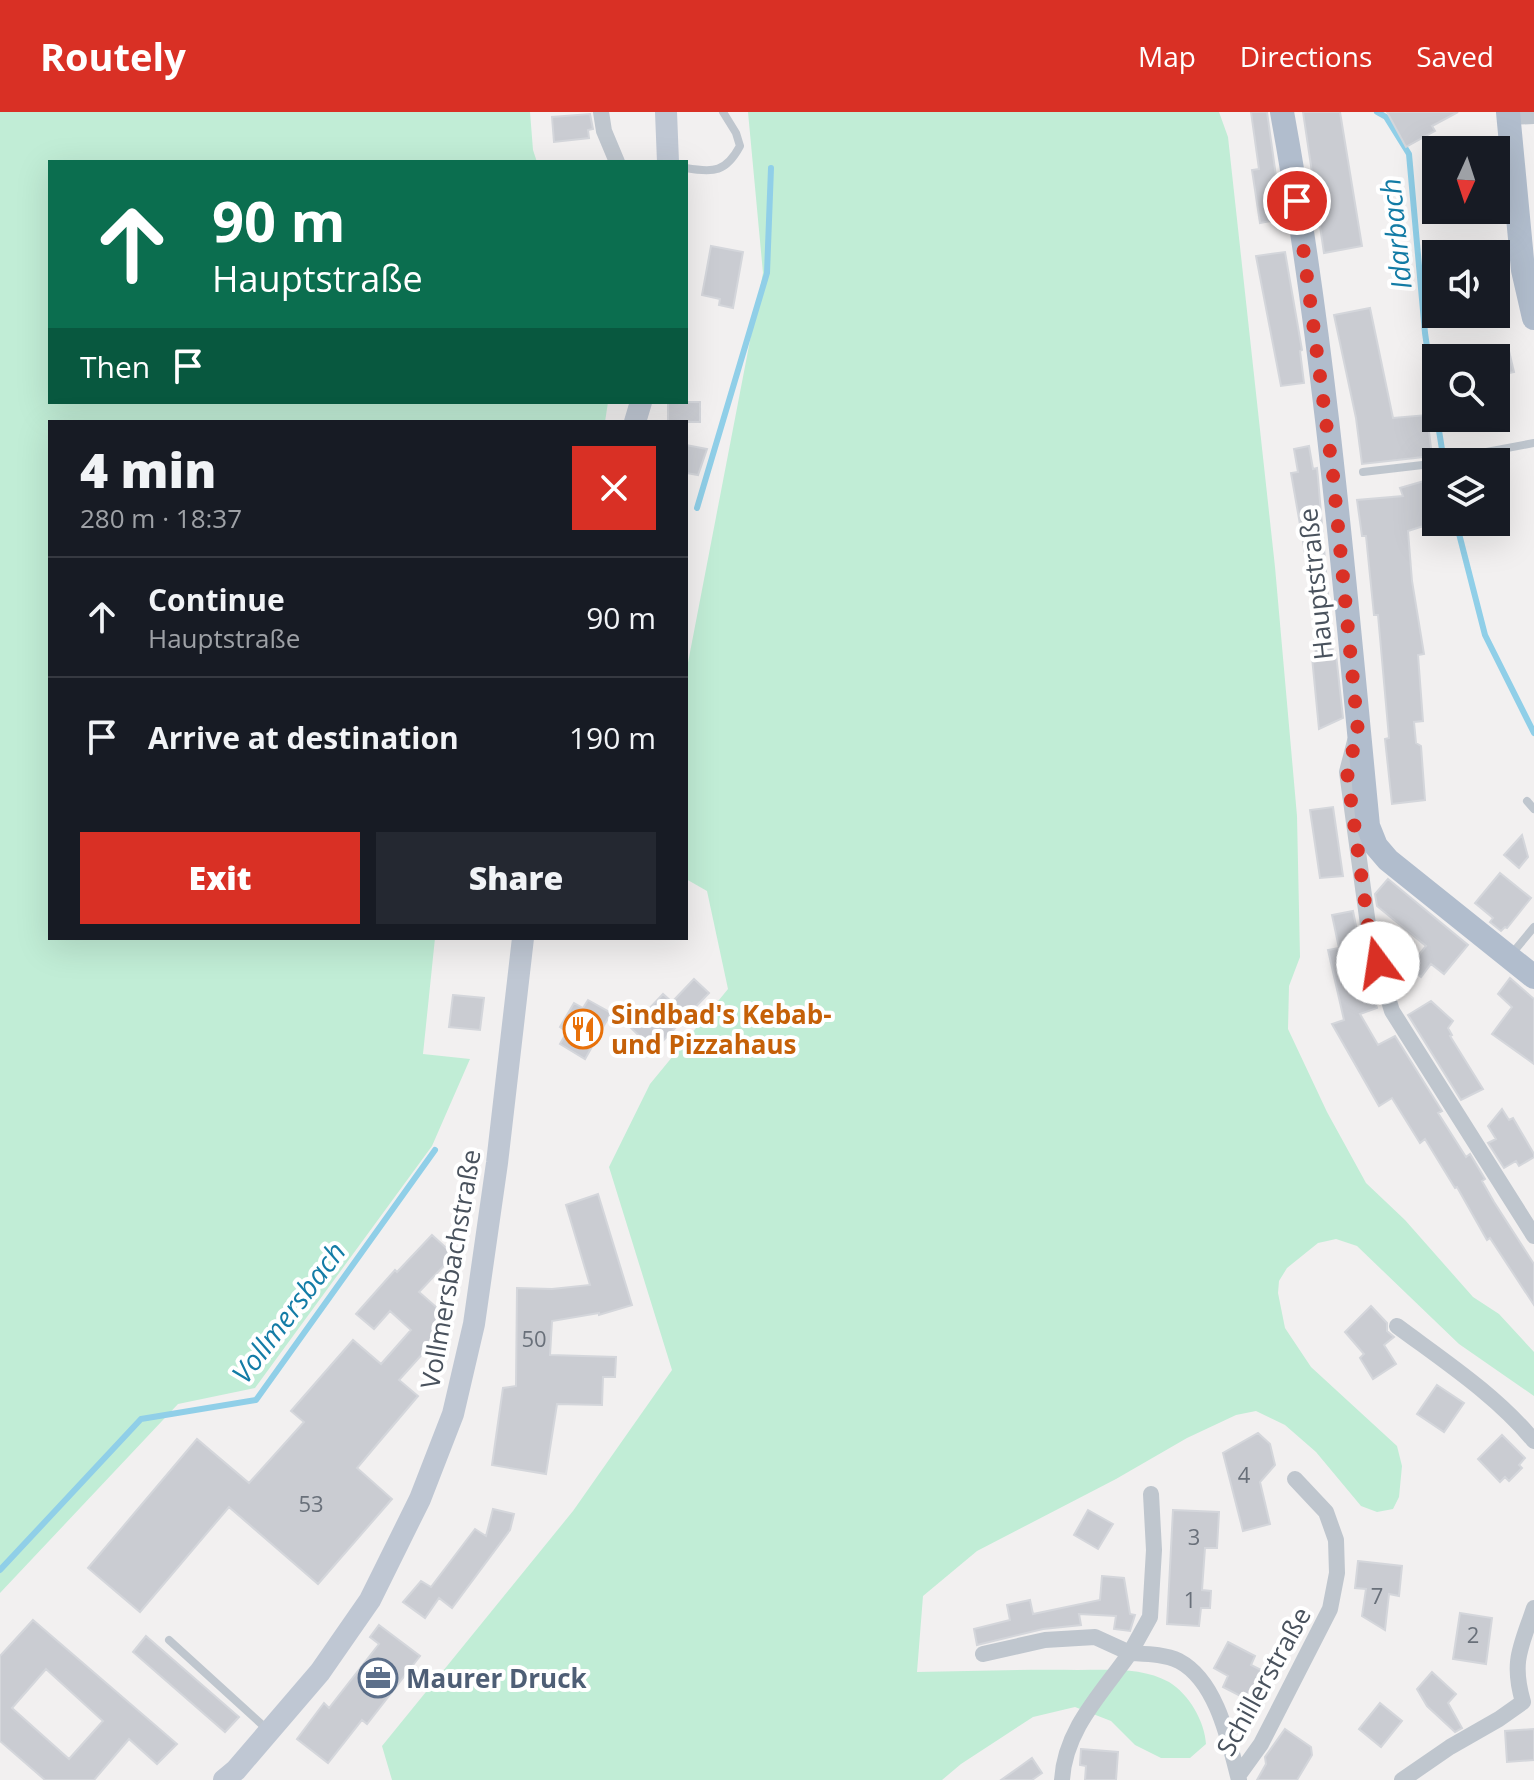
<!DOCTYPE html>
<html lang="en">
<head>
<meta charset="utf-8">
<style>
  :root { --surface:#171b24; --page:#242831; --text:#f1f3f6; --muted:#9ea1a6; --line:#363941; --accent:#d93025 }
  body { margin:0; font-family:"Open Sans",sans-serif; background:var(--page); color:var(--text); height:100vh; display:flex; flex-direction:column; font-size:30px; white-space:nowrap }
  * { box-sizing:border-box; margin:0 }
  p { font-size:26px; color:var(--muted) }
  .icon { flex:none; width:44px; height:44px; fill:none; stroke:currentColor; stroke-width:2; stroke-linecap:round; stroke-linejoin:round }
  .map { position:relative; flex:1; overflow:hidden }
  .details { position:absolute; left:48px; top:308px; width:640px; height:520px; display:flex; flex-direction:column; background:var(--surface); border-radius:0px; box-shadow:0 8px 32px #0002 }
  .details>* { flex:none }
  .top-card { position:absolute; left:48px; top:48px; width:640px; height:244px; border-radius:0px; box-shadow:0 8px 32px #0002; background:#0b6e4f; color:#fff; overflow:hidden }
  .needle { width:52px; rotate:183deg }
  .fabs { position:absolute; left:1422px; top:24px; display:grid; gap:16px }
  .fabs a { display:grid; place-items:center; width:88px; height:88px; border-radius:0px; background:var(--surface); box-shadow:0 8px 32px #0002; font-size:40px }
  .pin { position:absolute; display:grid; place-items:center; width:68px; height:68px; color:#fff; margin:-34px; border:4px solid #fff; border-radius:50%; box-shadow:0 2px 8px #0007 }
  .me { position:absolute; width:88px; margin:-44px; rotate:346deg; stroke-linejoin:round; filter:drop-shadow(0 0 6px #0008) }
  .turn { display:flex; align-items:center; gap:28px; height:168px; padding:0 32px; font-size:36px }
  .turn .icon { width:104px; height:104px; stroke-width:2.5 }
  .turn b { display:block; font-size:56px; line-height:68px }
  .then { display:flex; align-items:center; height:76px; padding:0 32px; background:#0003; gap:16px; font-size:30px }
  .round { display:grid; place-items:center; flex:none; width:84px; height:84px; border-radius:0px; background:var(--page) }
  .overview { display:flex; align-items:center; justify-content:space-between; height:136px; padding:0 32px }
  h1 { font-size:48px; font-weight:800; line-height:60px }
  .cta { display:flex; gap:16px; margin-top:auto; padding:16px 32px }
  .cta a { flex:1; height:92px; border-radius:0px; background:var(--accent); color:#fff; font-size:32px; font-weight:800; line-height:92px; text-align:center }
  .cta a+a { background:var(--page); color:var(--text) }
  ul { padding:0; list-style:none }
  li { display:flex; align-items:center; gap:24px; height:120px; padding:0 32px; border-top:2px solid var(--line) }
  li div { flex:1 }
  li b { display:block; font-size:30px }
  li em { font-style:normal }
  header { display:flex; align-items:center; gap:48px; box-sizing:border-box; height:112px; padding:0 40px; background:var(--accent); color:#fff }
  header strong { font-size:38px }
  nav { display:flex; gap:44px; margin-inline-start:auto; font-size:28px }
  .map>svg:first-child { display:block }
  .green { fill:#c1edd6 }
  .lines { fill:none; stroke-linecap:round; stroke-linejoin:round }
  .stream { stroke:#90cfe8; stroke-width:6 }
  .building { fill:#caccd2; stroke:#d4d6db; stroke-width:2; fill-rule:evenodd }
  .service { stroke:#bfc6ce; stroke-width:8 }
  .minor { stroke:#bfc6ce; stroke-width:16 }
  .secondary { stroke:#bfc7d3; stroke-width:22 }
  .primary { stroke:#b1bdcd; stroke-width:24 }
  .route { stroke:#d93025; stroke-width:14; stroke-dasharray:0 25.2 }
  .labels { text-anchor:middle; dominant-baseline:central; stroke-width:8; stroke-linejoin:round; paint-order:stroke }
  .number-label { font-size:22px; fill:#69707a }
  .street-label { font-size:26px; fill:#49525d; stroke:#fff }
  .food-label { font-size:26px; font-weight:bold; fill:#c56008; stroke:#fff; text-anchor:start }
  .service-label { font-size:26px; font-weight:bold; fill:#4e5e75; stroke:#fff; text-anchor:start }
  .water-label { font-size:28px; font-style:italic; fill:#137ca6; stroke:#fff }
</style>
</head>
<body>
<header>
<strong>Routely</strong>
<nav><a>Map</a><a>Directions</a><a>Saved</a></nav>
</header>
<div class="map">
<svg width="1534" height="1668" viewBox="0 0 1534 1668">
  <rect width="100%" height="100%" fill="#f2f0f0"/>
  <path class="green" d="M0,0h530l3,38 4,12h-487v240h558l-3,20h-555v516h385l-12,116 47,5 -38,87 -177,242 -77,16 -178,189z
    M748,0h471l9,25 47,430 22,249 3,141 -11,29 -1,43 39,83 39,71 39,37 68,77 26,17 35,38v44l-75,-52 -102,-98 -21,-7 -18,4 -31,25 -8,13 -1,12 7,35 26,39 86,79 5,20 -3,31 -6,12 -16,3 -16,-6 -45,-54 -31,-27 -29,-14 -20,4 -49,23 -71,41 -139,72 -54,45 -6,76c54,-1 108,-3 161,-2 30,0 64,-3 91,12 20,12 36,40 37,62l-16,14h-29l-26,-13 -24,-24 -36,-14 -42,10 -72,47 -19,16h-550l-10,-34 191,-235 99,-141 -63,-203 41,-83 78,-95 -21,-98 -21,-12v-206l77,-400z"/>
  <g class="lines">
    <path class="stream" d="M1377,0l9,5 23,37 16,179 11,76
      M1437,306l7,44
      M697,396l70,-235 4,-105
      M1456,410l29,113 49,98
      M0,1458l141,-151 115,-19 179,-250"/>
  </g>
  <path class="building" d="M1251,0h16l15,107 -22,4 -8,-53 7,-1z
    M1303,0h37l22,134 -38,7z
    M1387,0h71l-26,14 3,5 -29,16z
    M590,2l3,15 -5,1 1,8 -35,4 -2,-25z
    M711,134l32,6 -10,56 -14,-3 1,-6 -18,-4z
    M1285,140l17,98 -2,1 4,32 -23,3 -25,-130z
    M1370,196l23,110 34,-3 5,41 -70,8 -6,-46 -22,-103z
    M1509,239l5,21 -18,4v-22z
    M668,290h32v20h-32z
    M686,333l21,4 -9,26 -12,-2z
    M1309,334l4,23 4,-1 1,10 15,176h3l7,64 -24,11 -7,-72 4,-1 -8,-104 -3,1 -14,-80 7,-1 -4,-23z
    M1431,367l5,17v26l-28,9 4,50 12,73 -6,1 5,66 -9,1 2,21 5,3 4,54 -33,4 -7,-65 4,-1 -11,-123h-4l-8,-79h-4l-5,-36 46,-4 -3,-8z
    M1333,695l10,69 -23,2 -10,-68z
    M1522,723l6,22 -9,11 -15,-13z
    M1500,761l31,25 -24,30 -2,-1 -4,4 -11,-9 3,-4 -18,-15z
    M1388,767l80,66 -24,29 -13,-10 -10,13 -12,-10 17,-21 -49,-40 -2,-12z
    M1353,799l12,59 12,38 -17,6 18,31 17,-9 47,75 -4,2 28,44 4,-3 15,25 -3,2 12,21 40,62v41l-44,-67 -3,2 -30,-53 -2,1 -30,-49 -5,4 -28,-45 -13,8 -47,-82 12,-4 -16,-70 11,-2 -7,-33z
    M1510,866l24,21v65l-42,-30 20,-27 -14,-13z
    M694,867l15,14 -55,57 -23,-22 32,-34 9,8z
    M453,883l31,3 -4,32 -31,-3z
    M588,888l23,13 -26,46 -25,-15 7,-12 -7,-5 14,-24 9,5z
    M1431,889l22,20 -5,7 4,7 -2,1 33,53 -22,11 -53,-85z
    M1502,997l7,11 4,-2 21,36v3l-15,9 -3,-5 -12,7 -16,-25 8,-4 -8,-13z
    M598,1082l34,111 -33,10v-2l-47,8 -2,34 66,2 -1,20h-12l-1,28 -45,-1 -11,70 -54,-9 11,-77 13,-2 1,-98 35,1 38,-4 -24,-80z
    M432,1123l22,20 -35,37 33,29 -53,59 19,16 -61,72 35,31 -74,85 -89,-77 -89,105 -52,-44 109,-129 52,44 55,-61 -13,-11 62,-71 28,24 30,-34 -21,-19 -16,18 -18,-15 39,-44 2,2z
    M1371,1194l16,17v8l7,6 -10,8 12,19 -23,15 -13,-21 4,-4 -19,-22z
    M1437,1273l27,18 -20,29 -27,-18z
    M1258,1321l12,11 5,21 -15,17 10,42 -27,7 -20,-78z
    M1502,1323l23,23 -6,7 3,3 -13,13 -4,-4 -5,5 -22,-23z
    M493,1397l21,5 -4,16 -58,78 -13,-10 -14,20 -22,-16 18,-21 10,6 44,-58 11,7z
    M1088,1398l25,14 -15,25 -24,-14z
    M1173,1398l46,2 -2,36h-12l-3,42 9,1 -1,17h-9l-2,18 -32,-2z
    M1358,1449l44,5 -3,30 -10,-2 -4,36 -23,-14 4,-27 -11,-1z
    M1102,1464l22,2 6,36 5,1 -5,16 -16,-2 2,-13 -37,-2 2,11 -38,4 -66,16 -3,-16 36,-9 -3,-15 23,-5 3,14 67,-14z
    M1460,1501l32,5 -6,46 -33,-5z
    M33,1508l144,124 -20,20 -28,-25 -35,41h-49l-45,-39v-85zM46,1557l57,52 -34,38 -57,-51z
    M379,1513l41,31 -53,68 -5,-4 -34,43 -31,-24 27,-36 5,5 50,-64 -9,-7z
    M146,1524l93,81 -14,15 -92,-80z
    M1228,1530l27,14 -4,9 16,8 -15,29 -29,-15 5,-11 -14,-8z
    M1432,1560l24,22 -8,9 14,25 -7,4 -28,-26 -10,-17z
    M1380,1591l22,18 -21,26 -22,-18z
    M1285,1617l26,18 1,8 -15,25h-40l9,-16 -1,-7z
    M1534,1617v31l-27,2 -2,-31z
    M1081,1637l37,3 -2,28h-31l1,-14 -6,-1z
    M1032,1646l10,15 -10,7h-31z"/>
  <g class="lines">
    <path class="service" d="M686,56c28,5 40,4 54,-22l-4,-13 -13,-21
      M1465,344l69,-13
      M1363,360l68,-8
      M1527,689l7,8
      M1510,844l24,-29
      M169,1528l100,91"/>
    <path class="minor" d="M601,0l3,19 13,31
      M1508,5l26,-1
      M1355,629l-8,31 23,167 22,72 142,225
      M1397,1214c47,35 99,69 137,115
      M983,1542l62,-14 50,-3 35,16 20,-36 4,-67 -3,-56
      M1523,1590c-12,-41 -2,-55 11,-94
      M1238,1664l23,-32 69,-135 7,-36 -1,-33 -10,-28 -31,-33
      M1062,1668c3,-51 40,-87 68,-127 16,1 34,1 49,8 38,20 50,81 60,119
      M1402,1668l48,-33 49,-28 24,-17"/>
    <path class="secondary" d="M666,0l2,50
      M635,310l6,-20
      M224,1668l12,-10 84,-98 50,-72 50,-101 33,-85 21,-90 23,-161 26,-225"/>
    <path class="primary" d="M1282,0c43,234 63,477 86,714l8,20 12,14 146,117
      M1508,0l15,158 11,48"/>
  </g>
  <g class="lines">
    <path class="route" d="M1297,89l36,274 25,257 -11,40 23,167 8,24"/>
  </g>
  <defs>
    <g id="restaurant-ring" transform="scale(2)"><circle r="9.5" fill="#fff" stroke="#e8710a" stroke-width="1.5"/><path d="M-5-6h1v4h1v-4h1v4h1v-4h1v5L-1.5 .5V6h-2V.5L-5-1ZM5-6V6H3V1.5H1.5Q1.5-4 5-6Z" fill="#e8710a"/></g>
    <g id="office-ring" transform="scale(2)"><circle r="9.5" fill="#fff" stroke="#5c6f8a" stroke-width="1.5"/><path d="M-6-3h4V-5.5h4V-3h4V5H-6ZM-1-4.5V-3h2v-1.5ZM-6 0V1H6V0Z" fill="#5c6f8a"/></g>
  </defs>
  <g fill-rule="evenodd">
    <use href="#restaurant-ring" x="583" y="917"/>
    <use href="#office-ring" x="378" y="1566"/>
  </g>
  <g class="labels">
    <g class="number-label">
      <text x="534" y="1226">50</text>
      <text x="1244" y="1362">4</text>
      <text x="311" y="1391">53</text>
      <text x="1194" y="1424">3</text>
      <text x="1377" y="1483">7</text>
      <text x="1190" y="1487">1</text>
      <text x="1473" y="1522">2</text>
    </g>
    <g class="street-label">
      <text transform="translate(1315 472) rotate(-96)">Hauptstraße</text>
      <text transform="translate(450 1157) rotate(-80)">Vollmersbachstraße</text>
      <text transform="translate(1263 1569) rotate(-61)">Schillerstraße</text>
    </g>
    <g class="food-label">
      <text x="611" y="902">Sindbad's Kebab-<tspan x="611" dy="30">und Pizzahaus</tspan></text>
    </g>
    <g class="service-label">
      <text x="406" y="1566">Maurer Druck</text>
    </g>
    <g class="water-label">
      <text transform="translate(1395 122) rotate(-96)">Idarbach</text>
      <text transform="translate(288 1200) rotate(-53)">Vollmersbach</text>
    </g>
  </g>
</svg>
<div class="fabs">
<a><svg class="needle" viewBox="-14 -14 28 28"><path d="M0-13l5 13h-10z" fill="#e53935"/><path d="M0 13l5-13h-10z" fill="#9ea1a6"/></svg></a>
<a><svg class="icon" aria-label="sound" viewBox="0 0 24 24"><path d="M4 9h4l5-4v14l-5-4H4zM17 9q2 3 0 6"/></svg></a>
<a><svg class="icon" aria-label="search" viewBox="0 0 24 24"><circle cx="10" cy="10" r="6"/><path d="M15 15l6 6"/></svg></a>
<a><svg class="icon" aria-label="layers" viewBox="0 0 24 24"><path d="M12 4l9 5-9 5-9-5zM3 14l9 5 9-5"/></svg></a>
</div>
<div class="pin" style="left:1297px;top:89px;background:#d93025"><svg class="icon" aria-label="arrive" viewBox="0 0 24 24"><path d="M6 21V4h12l-3 4 3 4H6"/></svg></div>
<svg class="me" style="left:1378px;top:851px" viewBox="-20 -20 40 40"><circle r="19" fill="#fff"/><path d="M0-13L10 11 0 6-10 11z" fill="#d93025"/></svg>
<div class="top-card">
<div class="turn"><svg class="icon" aria-label="ahead" viewBox="0 0 24 24"><path d="M12 20V5M6 11l6-6 6 6"/></svg><div><b>90 m</b>Hauptstraße</div></div>
<div class="then">Then<svg class="icon" aria-label="arrive" viewBox="0 0 24 24"><path d="M6 21V4h12l-3 4 3 4H6"/></svg></div>
</div>
<section class="details">
<div class="overview"><div><h1>4 min</h1><p>280 m · 18:37</p></div><a class="round" style="background:#d93025;color:#fff"><svg class="icon" aria-label="close" viewBox="0 0 24 24"><path d="M6 6l12 12M18 6L6 18"/></svg></a></div>
<ul>
<li><svg class="icon" aria-label="ahead" viewBox="0 0 24 24"><path d="M12 20V5M6 11l6-6 6 6"/></svg><div><b>Continue</b><p>Hauptstraße</p></div><em>90 m</em></li>
<li><svg class="icon" aria-label="arrive" viewBox="0 0 24 24"><path d="M6 21V4h12l-3 4 3 4H6"/></svg><div><b>Arrive at destination</b></div><em>190 m</em></li>
</ul>
<div class="cta"><a>Exit</a><a>Share</a></div>
</section>
</div>
</body>
</html>
